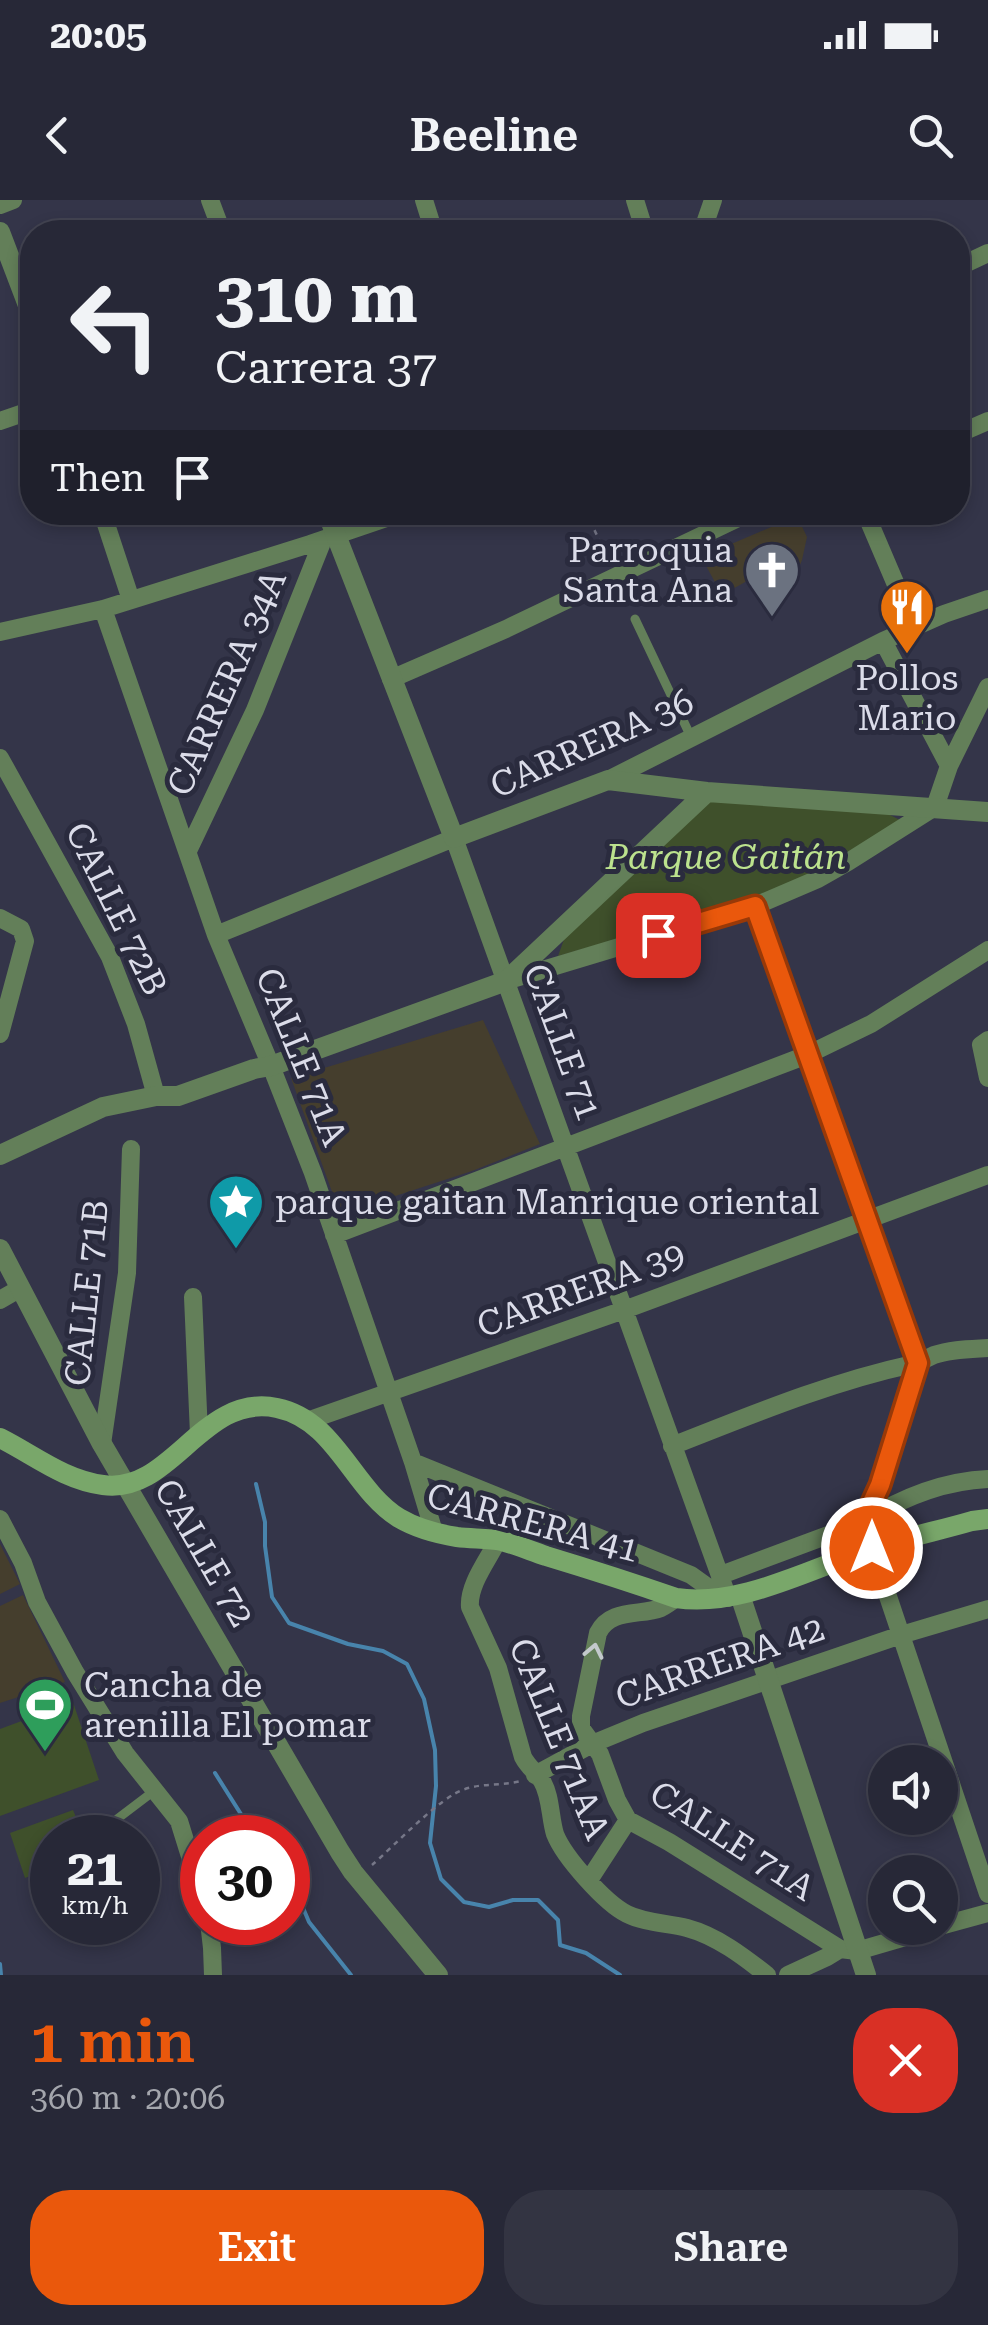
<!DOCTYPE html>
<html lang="en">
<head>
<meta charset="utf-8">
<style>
  :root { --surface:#272837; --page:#333442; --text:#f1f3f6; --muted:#a4a6ad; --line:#434452; --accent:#ea580c }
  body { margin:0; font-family:"Roboto Serif",serif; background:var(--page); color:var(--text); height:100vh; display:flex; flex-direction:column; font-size:38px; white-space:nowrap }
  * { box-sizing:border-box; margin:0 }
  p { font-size:32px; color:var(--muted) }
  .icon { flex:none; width:55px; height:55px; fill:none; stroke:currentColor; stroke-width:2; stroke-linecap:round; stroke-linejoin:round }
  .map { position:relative; height:1775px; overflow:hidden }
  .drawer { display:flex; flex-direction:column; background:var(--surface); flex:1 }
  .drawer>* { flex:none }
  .guide { position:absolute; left:20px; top:20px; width:950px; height:305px; border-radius:40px; box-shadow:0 5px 15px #0003,0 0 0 2px var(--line); background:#272837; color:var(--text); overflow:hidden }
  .buttons { position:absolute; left:868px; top:1545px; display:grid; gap:20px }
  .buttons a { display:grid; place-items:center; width:90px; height:90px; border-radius:50%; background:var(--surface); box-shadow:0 5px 15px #0003,0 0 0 2px var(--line); font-size:50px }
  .speed { position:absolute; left:30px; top:1615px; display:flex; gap:20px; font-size:50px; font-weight:700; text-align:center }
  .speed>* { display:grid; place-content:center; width:130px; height:130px; border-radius:50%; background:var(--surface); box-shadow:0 5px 15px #0003,0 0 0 2px var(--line); line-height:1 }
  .speed small { font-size:25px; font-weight:400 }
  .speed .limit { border:15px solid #d22; background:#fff; color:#111 }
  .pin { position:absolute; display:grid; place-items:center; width:85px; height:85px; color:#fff; margin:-42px; border-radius:20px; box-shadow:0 5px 15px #0006 }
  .me { position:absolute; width:110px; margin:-55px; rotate:0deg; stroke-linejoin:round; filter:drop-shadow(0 0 8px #0008) }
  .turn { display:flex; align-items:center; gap:35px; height:210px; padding:0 30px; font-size:45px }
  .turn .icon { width:130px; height:130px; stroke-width:2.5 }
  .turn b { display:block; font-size:70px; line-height:85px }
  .then { display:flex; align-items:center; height:95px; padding:0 30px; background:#0003; gap:20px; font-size:38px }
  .round { display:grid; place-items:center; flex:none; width:105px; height:105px; border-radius:40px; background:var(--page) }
  .overview { display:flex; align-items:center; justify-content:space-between; height:170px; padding:0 30px }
  h1 { font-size:60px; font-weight:600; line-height:75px; color:var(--accent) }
  .action { display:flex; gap:20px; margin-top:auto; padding:20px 30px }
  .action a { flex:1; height:115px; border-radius:40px; background:var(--accent); color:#fff; font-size:40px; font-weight:600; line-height:115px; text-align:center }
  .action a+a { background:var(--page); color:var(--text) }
  .status { display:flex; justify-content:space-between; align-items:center; height:70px; padding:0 50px; background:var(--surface); direction:ltr }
  .status svg { height:28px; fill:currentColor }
  header { display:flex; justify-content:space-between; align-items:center; height:130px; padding:0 30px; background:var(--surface); font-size:45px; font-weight:600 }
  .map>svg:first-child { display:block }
  .education { fill:#453e2d }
  .green { fill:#3f502b }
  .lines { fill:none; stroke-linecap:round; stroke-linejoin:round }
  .stream { stroke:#4884ac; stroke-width:4 }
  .path { stroke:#767788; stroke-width:2.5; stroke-dasharray:5 5; stroke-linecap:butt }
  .service { stroke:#637f59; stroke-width:9 }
  .minor { stroke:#637f59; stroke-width:18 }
  .tertiary { stroke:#637f59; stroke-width:20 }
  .secondary { stroke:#79a76a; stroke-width:20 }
  .oneway { stroke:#c3c9cc }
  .route-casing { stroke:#983908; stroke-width:25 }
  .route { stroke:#ea580c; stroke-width:18 }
  .labels { text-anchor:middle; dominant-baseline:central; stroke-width:10; stroke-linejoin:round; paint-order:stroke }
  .poi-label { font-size:35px; fill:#dbdce9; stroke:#2a2b3e; text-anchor:start }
  .street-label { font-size:35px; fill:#dbdce9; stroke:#2a2b3e }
  .park-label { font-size:35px; font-style:italic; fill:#bce28e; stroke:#2a2b3e }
</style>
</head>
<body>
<div class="status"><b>20:05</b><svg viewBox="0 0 49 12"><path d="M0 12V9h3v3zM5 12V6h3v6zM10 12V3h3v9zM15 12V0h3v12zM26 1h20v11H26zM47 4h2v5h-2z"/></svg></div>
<header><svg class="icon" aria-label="back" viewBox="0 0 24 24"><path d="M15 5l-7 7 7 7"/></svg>Beeline<svg class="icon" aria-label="search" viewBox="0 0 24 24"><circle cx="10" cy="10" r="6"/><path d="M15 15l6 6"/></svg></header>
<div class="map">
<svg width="988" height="1775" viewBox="0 0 988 1775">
  <rect width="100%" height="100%" fill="#343549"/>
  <path class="education" d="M797,316l10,21 -5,23 -5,12 -23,-6 -52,29 -23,-42 30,-8z
    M483,820l57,124 -68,27 -132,43 -49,-136z
    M0,1344l20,40 -20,10z
    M23,1395l42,87 -65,21v-97z"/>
  <path class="green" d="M707,592l159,11 36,18 -109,69 -235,66 13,-36z
    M73,1502l26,78 -99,36v-87z
    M73,1610l11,27 -32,1v30l-27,10 -15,-45z"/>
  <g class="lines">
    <path class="stream" d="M256,1284l9,38v24l7,51 17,26 59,21 35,7 24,13 17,35 11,51 1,36 -6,57 11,36 23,23 25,5 24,-7h25l20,20 2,25 26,8 34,22
      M215,1573l41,65
      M288,1681l13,22 8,19 42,53
      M0,1764l1,11"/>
    <path class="path" d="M586,312l23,49
      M372,1665c21,-18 69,-69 93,-76 18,-6 37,-3 56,-8"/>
    <path class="service" d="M635,419l56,118
      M96,1635l58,-44"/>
    <path class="minor" d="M210,0l12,32
      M424,0l10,32
      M635,0l10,32
      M0,5l13,-5
      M702,32l11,-32
      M958,67l30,-14
      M0,221l32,-11
      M958,234l30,-13
      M102,312l29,88
      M865,312l49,115
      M103,409l113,326 55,131 42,107 100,289 21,70
      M0,432l103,-23 207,-65 94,-32
      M883,441l66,125
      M391,479l115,-50 245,-117
      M0,558l110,199 26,67 20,72
      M608,580l275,-139 61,-27 44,-15
      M188,651l67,-141 68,-170
      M755,706l163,457 -38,122 -17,37
      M0,718l21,11 4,12 -25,93
      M216,735l238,-97 274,760
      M506,781l249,-75 63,-27 30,-17 87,-55 14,-41 39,-79
      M988,840l-7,5 7,33
      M334,1035l473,-180 64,-31 117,-74
      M193,1097l6,137
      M0,1100l19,-11
      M307,1221l317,-111 364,-135
      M102,1244l25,-171 4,-124
      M672,1246c79,-31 158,-64 241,-82 8,-2 14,-6 21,-9 17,-6 37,-6 54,-7
      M413,1262l278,113 32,23
      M0,1319l23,44 14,39 38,70 50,81 54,68 23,74
      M863,1322l125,372
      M498,1340c-10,20 -30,45 -28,67l28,61 25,89c5,10 13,15 19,24 9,15 8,37 13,53 9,23 50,69 72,80 18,9 41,9 60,14 30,8 57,29 80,47
      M721,1375l142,-53c38,-24 80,-41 125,-43
      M676,1398c-5,4 -9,7 -15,10 -21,8 -51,0 -63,25l-17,83v12l19,26 17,46 11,20 41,22 171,107
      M535,1575l57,-31 51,-21 258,-88 87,-26
      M589,1680l39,-60
      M209,1722l3,26 1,27
      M940,1726l48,-13
      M788,1775l39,-18 13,-8 17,2 79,-23"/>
    <path class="tertiary" d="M0,32l32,84
      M327,312l127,326 154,-58 99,12 281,20
      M0,955l103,-48 53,-11h22l76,-27 17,-3 235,-85 201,-189
      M0,1049l102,195 238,408 13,20 85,103
      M740,1395l126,380"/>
    <path class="secondary" d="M0,1238c34,17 64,42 103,47 69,10 99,-93 174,-77 59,12 75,81 122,110 17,10 39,16 58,19 15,2 31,1 45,4 15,4 29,10 44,15 43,13 87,27 130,42 63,10 133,-29 192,-48 34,-12 70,-19 104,-29l16,-2"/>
  </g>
  <defs><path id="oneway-chevron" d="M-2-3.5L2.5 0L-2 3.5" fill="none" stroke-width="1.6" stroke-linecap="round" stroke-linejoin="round" transform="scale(2.5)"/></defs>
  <use class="oneway" href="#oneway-chevron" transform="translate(594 1451) rotate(-78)"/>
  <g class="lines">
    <g class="route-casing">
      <path id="route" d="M658,735l97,-29 163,457 -38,122 -17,37 9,26"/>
    </g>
    <use href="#route" class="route"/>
  </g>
  <defs>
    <g id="church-pin" transform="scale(2.875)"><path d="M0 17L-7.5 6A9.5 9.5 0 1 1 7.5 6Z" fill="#6b7280" stroke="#2a2b3e"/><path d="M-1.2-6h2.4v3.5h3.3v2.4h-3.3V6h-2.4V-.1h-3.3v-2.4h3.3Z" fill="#fff"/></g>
    <g id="restaurant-pin" transform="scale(2.875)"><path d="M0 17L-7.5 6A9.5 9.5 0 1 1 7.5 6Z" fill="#e8710a" stroke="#2a2b3e"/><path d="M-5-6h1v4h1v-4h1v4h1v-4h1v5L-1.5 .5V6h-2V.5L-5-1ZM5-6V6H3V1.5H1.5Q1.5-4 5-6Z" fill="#fff"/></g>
    <g id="sight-pin" transform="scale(2.875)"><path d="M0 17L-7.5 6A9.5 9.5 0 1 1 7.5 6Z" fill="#0f9aa8" stroke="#2a2b3e"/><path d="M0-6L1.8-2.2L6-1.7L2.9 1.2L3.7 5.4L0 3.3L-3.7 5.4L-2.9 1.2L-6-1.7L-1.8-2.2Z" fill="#fff"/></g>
    <g id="stadium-pin" transform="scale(2.875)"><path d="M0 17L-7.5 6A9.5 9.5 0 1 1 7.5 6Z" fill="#2e9e5b" stroke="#2a2b3e"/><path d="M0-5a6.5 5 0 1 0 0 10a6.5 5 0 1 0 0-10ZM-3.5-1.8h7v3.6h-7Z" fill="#fff"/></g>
  </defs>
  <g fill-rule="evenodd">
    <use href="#church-pin" x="772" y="370"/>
    <use href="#restaurant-pin" x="907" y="407"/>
    <use href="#sight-pin" x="236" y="1002"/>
    <use href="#stadium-pin" x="45" y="1505"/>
  </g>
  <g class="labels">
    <g class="poi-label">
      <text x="733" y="350" text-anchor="end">Parroquia<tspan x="733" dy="40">Santa Ana</tspan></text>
      <text x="907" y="478" text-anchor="middle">Pollos<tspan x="907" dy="40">Mario</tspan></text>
      <text x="275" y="1002">parque gaitan Manrique oriental</text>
      <text x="84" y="1485">Cancha de<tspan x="84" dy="40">arenilla El pomar</tspan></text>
    </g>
    <g class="street-label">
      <text transform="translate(227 483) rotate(-66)">CARRERA 34A</text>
      <text transform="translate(592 544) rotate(-24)">CARRERA 36</text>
      <text transform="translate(116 709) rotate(64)">CALLE 72B</text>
      <text transform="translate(562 842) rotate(70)">CALLE 71</text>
      <text transform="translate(301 857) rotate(68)">CALLE 71A</text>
      <text transform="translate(581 1090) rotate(-20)">CARRERA 39</text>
      <text transform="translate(87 1093) rotate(-84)">CALLE 71B</text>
      <text transform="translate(533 1323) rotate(15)">CARRERA 41</text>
      <text transform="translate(204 1353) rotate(60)">CALLE 72</text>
      <text transform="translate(720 1463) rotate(-19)">CARRERA 42</text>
      <text transform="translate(559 1539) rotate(68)">CALLE 71AA</text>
      <text transform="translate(732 1641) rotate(33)">CALLE 71A</text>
    </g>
    <g class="park-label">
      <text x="726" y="657">Parque Gaitán</text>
    </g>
  </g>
</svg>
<div class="buttons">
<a><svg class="icon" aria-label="sound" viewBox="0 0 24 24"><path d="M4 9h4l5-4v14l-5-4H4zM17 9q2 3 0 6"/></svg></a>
<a><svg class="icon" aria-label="search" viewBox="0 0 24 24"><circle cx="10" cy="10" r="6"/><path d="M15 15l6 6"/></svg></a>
</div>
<div class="speed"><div>21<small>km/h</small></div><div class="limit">30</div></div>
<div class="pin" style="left:658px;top:735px;background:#d93025"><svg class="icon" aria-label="arrive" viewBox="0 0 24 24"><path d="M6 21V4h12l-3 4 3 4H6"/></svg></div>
<svg class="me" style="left:872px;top:1348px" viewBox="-20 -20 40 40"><circle r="17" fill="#ea580c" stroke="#fff" stroke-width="3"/><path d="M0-11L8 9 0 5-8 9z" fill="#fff"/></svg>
<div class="guide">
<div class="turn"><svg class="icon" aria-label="left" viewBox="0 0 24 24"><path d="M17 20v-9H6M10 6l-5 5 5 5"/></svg><div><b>310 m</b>Carrera 37</div></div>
<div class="then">Then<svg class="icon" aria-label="arrive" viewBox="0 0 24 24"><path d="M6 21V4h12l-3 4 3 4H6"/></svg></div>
</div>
</div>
<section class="drawer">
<div class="overview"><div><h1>1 min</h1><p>360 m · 20:06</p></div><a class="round" style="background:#d93025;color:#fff"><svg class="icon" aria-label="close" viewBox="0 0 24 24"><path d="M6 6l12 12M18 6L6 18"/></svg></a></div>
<div class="action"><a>Exit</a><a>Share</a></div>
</section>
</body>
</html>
